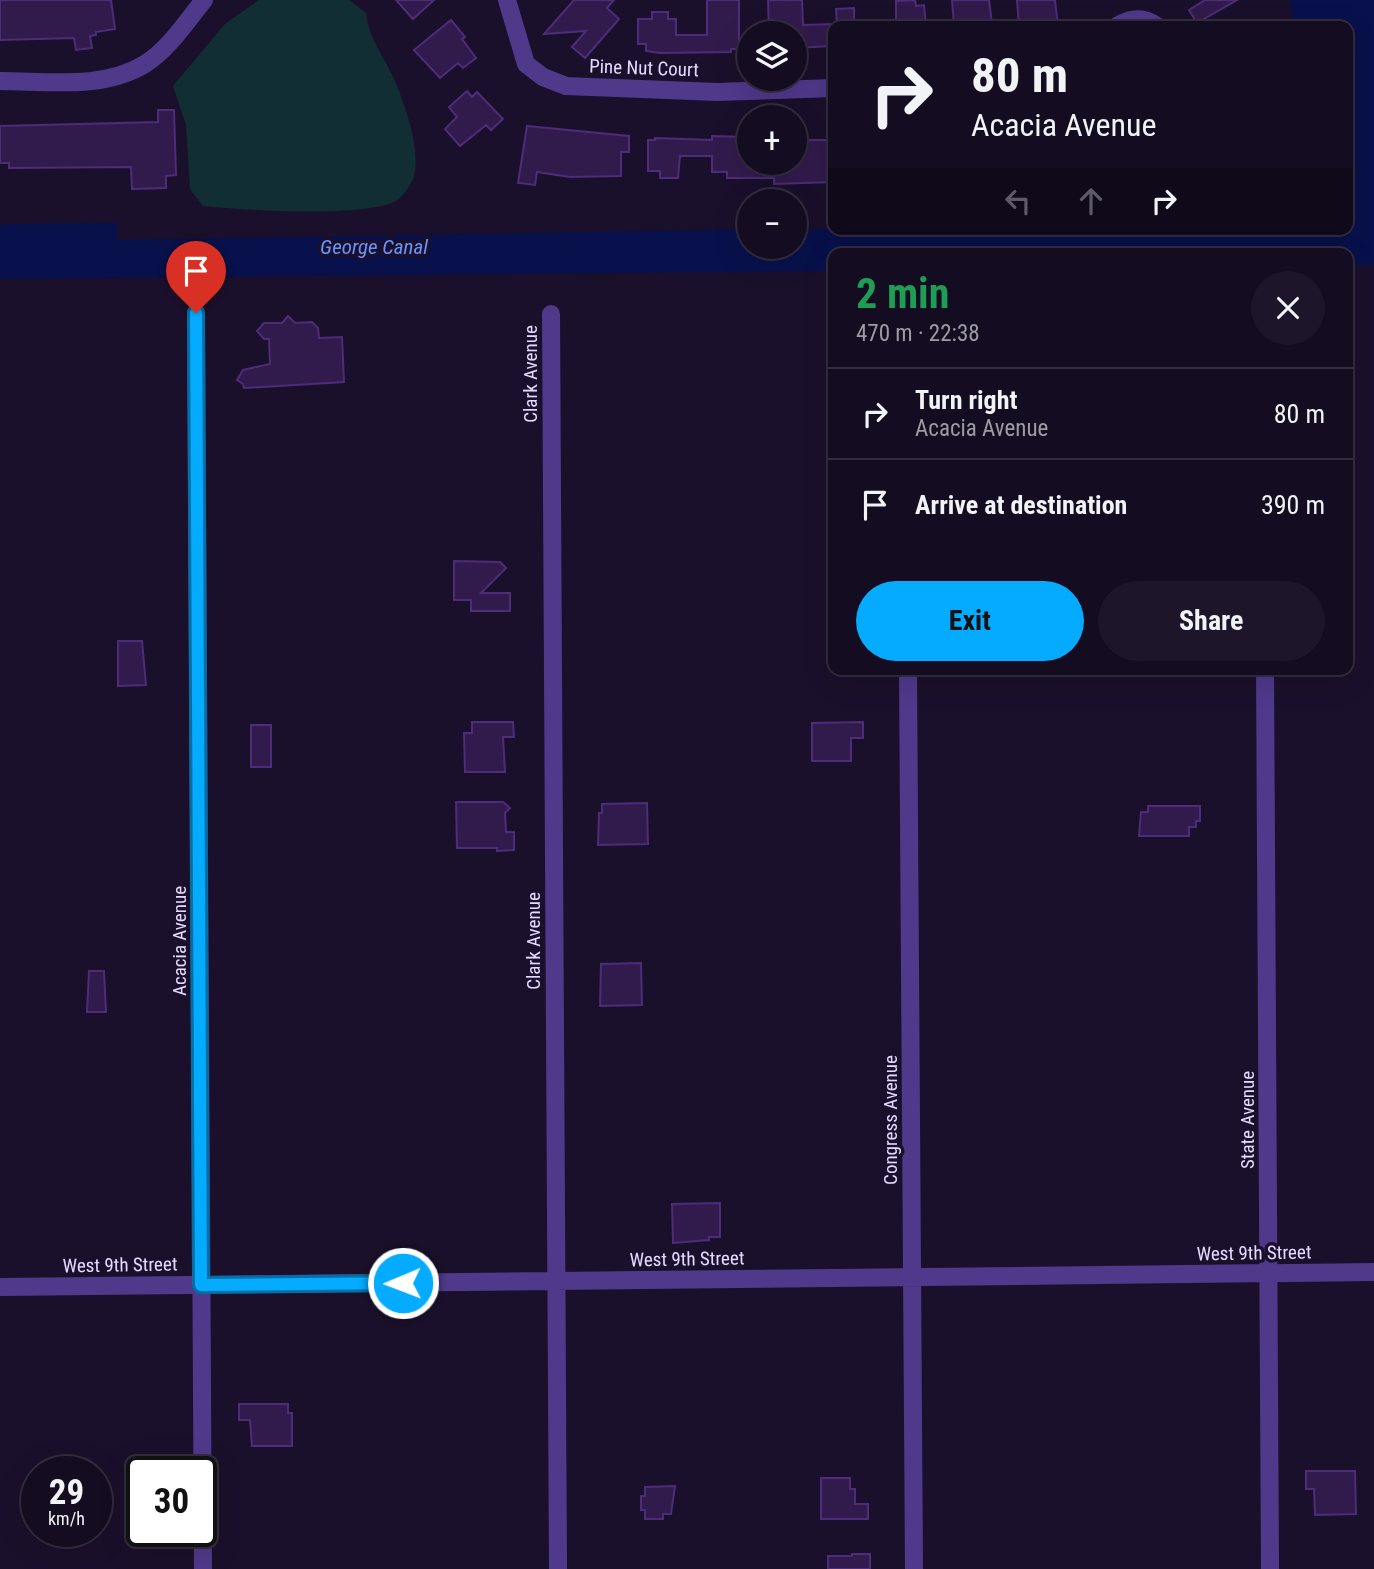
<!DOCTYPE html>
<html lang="en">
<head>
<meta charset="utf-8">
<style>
  :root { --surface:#140c20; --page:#1d1529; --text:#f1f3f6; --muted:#9d9ba5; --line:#332c3e; --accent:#05abff }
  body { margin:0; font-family:"Roboto Condensed",sans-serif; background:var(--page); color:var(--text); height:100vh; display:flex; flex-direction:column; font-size:26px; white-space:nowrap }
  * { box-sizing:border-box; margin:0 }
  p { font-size:23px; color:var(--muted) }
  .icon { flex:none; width:38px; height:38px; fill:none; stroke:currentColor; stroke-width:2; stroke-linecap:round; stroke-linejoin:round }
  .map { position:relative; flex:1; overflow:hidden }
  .panel { position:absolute; left:828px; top:248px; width:525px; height:427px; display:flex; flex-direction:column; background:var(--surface); border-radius:14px; box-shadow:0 7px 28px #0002,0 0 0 2px var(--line) }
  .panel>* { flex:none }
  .guide { position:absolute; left:828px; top:21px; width:525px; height:214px; border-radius:14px; box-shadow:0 7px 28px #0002,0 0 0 2px var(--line); background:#140c20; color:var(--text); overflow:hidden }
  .controls { position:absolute; left:737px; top:21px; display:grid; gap:14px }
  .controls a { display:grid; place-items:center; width:70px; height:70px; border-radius:50%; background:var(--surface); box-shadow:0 7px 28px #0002,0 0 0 2px var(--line); font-size:35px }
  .speed { position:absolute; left:21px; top:1456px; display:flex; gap:14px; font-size:35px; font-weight:700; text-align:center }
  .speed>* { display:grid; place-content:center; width:91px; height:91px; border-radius:50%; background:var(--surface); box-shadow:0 7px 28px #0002,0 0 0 2px var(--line); line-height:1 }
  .speed small { font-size:18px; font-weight:400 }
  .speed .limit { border:4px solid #111; border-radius:10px; background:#fff; color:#111 }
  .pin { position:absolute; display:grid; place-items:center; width:60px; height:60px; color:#fff; margin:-72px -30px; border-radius:50% 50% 50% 0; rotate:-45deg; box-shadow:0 0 7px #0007 }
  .pin .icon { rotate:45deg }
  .me { position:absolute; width:77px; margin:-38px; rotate:269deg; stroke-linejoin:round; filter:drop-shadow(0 0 5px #0008) }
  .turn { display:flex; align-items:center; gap:24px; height:147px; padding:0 28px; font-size:32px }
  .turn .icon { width:91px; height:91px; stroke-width:2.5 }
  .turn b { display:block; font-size:49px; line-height:60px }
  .lanes { display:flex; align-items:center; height:66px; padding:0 28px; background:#0003; justify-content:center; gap:35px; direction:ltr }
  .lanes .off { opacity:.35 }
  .round { display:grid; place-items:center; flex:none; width:74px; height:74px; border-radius:37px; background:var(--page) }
  .head { display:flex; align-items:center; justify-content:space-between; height:119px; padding:0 28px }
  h1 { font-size:42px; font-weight:700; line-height:52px; color:#1e9e55 }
  .cta { display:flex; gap:14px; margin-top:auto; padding:14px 28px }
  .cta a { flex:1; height:80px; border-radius:42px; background:var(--accent); color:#111; font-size:28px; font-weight:700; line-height:80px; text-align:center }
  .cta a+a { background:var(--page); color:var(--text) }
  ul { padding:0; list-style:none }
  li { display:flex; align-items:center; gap:21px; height:91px; padding:0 28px; border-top:2px solid var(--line) }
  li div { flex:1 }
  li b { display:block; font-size:26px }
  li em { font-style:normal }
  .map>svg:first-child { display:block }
  .green { fill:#122e35 }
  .water { fill:#08114b }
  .building { fill:#311b4c; stroke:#4d2c79; stroke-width:2 }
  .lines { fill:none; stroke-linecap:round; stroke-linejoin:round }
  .street { stroke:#4f398b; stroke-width:18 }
  .route-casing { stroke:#036fa6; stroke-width:18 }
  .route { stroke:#05abff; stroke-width:12 }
  .labels { text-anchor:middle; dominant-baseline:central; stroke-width:7; stroke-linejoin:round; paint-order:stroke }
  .street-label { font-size:19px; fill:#e6d9ff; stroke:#1b102b }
  .water-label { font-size:21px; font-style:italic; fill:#6795ff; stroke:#1b102b }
</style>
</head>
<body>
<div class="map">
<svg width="1374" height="1569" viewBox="0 0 1374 1569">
  <rect width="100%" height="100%" fill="#1b102b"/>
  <path class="green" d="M259,0h90l17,13c3,29 24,51 33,78 9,24 21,60 15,85 -1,6 -12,22 -18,25 -33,17 -154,9 -193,5l-13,-17 -4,-64 -13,-39 52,-62z"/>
  <path class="water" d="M1290,0h84v265h-26v-11h-515v17l-833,8v-54l15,-1 102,-1v17l632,-11v18h45l1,-18h553v-203h-54z"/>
  <path class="building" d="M0,0h111l4,29 -19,3v3l-6,1 2,12 -16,2 -2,-12 -74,2z
    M396,0h38l-21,19z
    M574,0h40l-7,8 12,11 -34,39 -13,-11 14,-16 -42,3z
    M707,0h32v49h-8v3l-71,1 -14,-2v-7h-8v-25h14v-7h16v7h8v16h31z
    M768,0h34l1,25 30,-1v22l-39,2v-15h-25z
    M915,0l1,6 8,-1 2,21h-30v-25z
    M952,0h37l3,24 -38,2z
    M1017,0h38l3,26h-39z
    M1205,0h32l-40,23 -8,-13z
    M854,8v18h-17l-1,-17z
    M451,20l14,17 -3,2 14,19 -13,10 -5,-5 -18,15 -26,-28z
    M467,91l5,6 5,-5 26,27 -12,11 -5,-5 -26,21 -15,-17 12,-12 -8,-10z
    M158,110h16l2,65 -10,1v12l-34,1 -1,-22 -122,1v-5h-9v-37l158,-4z
    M527,126l102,10v16h-8v24l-51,1 -33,-5 -2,13 -17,-2z
    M712,136l37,1v26h45v-23h39v42l-59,2v-6h-47v-6h-15v-16h-32l-2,22h-18v-7h-12v-31h7v-2l57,2z
    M288,316l7,7 17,-1 6,6 1,10 23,-1 2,45 -100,6 -1,-4 -6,-4 6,-10 27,-6 -1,-25h-5l-7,-8 7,-8h18z
    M454,561l46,1 6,6 -25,25h29v18h-39v-11h-17z
    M118,641h24l4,44 -28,1z
    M472,722h41l1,15h-11l2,35h-40l-1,-39h8z
    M863,722v16h-12v23h-39v-38z
    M251,725h20v42h-20z
    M456,802h47l7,6 -5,5 1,19h8v18l-17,1v-3h-40z
    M647,803l1,41 -50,1 1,-32h3v-9z
    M1148,806h52v15h-4v6h-7v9h-50l2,-24h7z
    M641,963l1,42 -42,1 1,-42z
    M89,971h15l2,41h-19z
    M720,1203v34h-11v3l-36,3 -1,-39z
    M239,1404h49v9h4v33h-40l-2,-26h-11z
    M1306,1471h49l1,43 -41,1 -1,-26h-8z
    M821,1478h29v11h5v15h13v15h-47z
    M675,1486l-4,28h-8v5h-18v-9h-4v-14h4v-9z
    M852,1554h18v15h-42v-13h24z"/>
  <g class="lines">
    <path class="street" d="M507,0l19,64 17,13 23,9 151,6 116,-4
      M1117,26c13,-8 26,-10 40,0
      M0,81c47,0 103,9 145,-17 24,-15 41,-42 59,-64
      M196,313l7,1256
      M551,314l7,1255
      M908,670l6,899
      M1265,670l5,899
      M0,1287l1374,-15"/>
  </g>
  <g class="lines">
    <g class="route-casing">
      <path id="route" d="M196,313l5,972 202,-2"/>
    </g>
    <use href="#route" class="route"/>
  </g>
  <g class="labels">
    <g class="street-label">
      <text transform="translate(644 68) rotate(2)">Pine Nut Court</text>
      <text transform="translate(530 374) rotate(-90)">Clark Avenue</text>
      <text transform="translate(179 941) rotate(-90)">Acacia Avenue</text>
      <text transform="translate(533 941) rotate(-90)">Clark Avenue</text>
      <text transform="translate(890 1120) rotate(-90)">Congress Avenue</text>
      <text transform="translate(1247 1120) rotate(-90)">State Avenue</text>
      <text transform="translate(1254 1253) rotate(-1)">West 9th Street</text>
      <text transform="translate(687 1259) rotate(-1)">West 9th Street</text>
      <text transform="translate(120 1265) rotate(-1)">West 9th Street</text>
    </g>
    <g class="water-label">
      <text x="374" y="247">George Canal</text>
    </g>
  </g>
</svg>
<div class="controls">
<a><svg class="icon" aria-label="layers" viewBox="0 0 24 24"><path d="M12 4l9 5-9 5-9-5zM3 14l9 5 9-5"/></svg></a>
<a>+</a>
<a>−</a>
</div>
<div class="speed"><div>29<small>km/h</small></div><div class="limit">30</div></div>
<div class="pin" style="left:196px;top:313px;background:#d93025"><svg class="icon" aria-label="arrive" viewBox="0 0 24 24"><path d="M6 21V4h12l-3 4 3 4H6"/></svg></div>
<svg class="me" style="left:403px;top:1283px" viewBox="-20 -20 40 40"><circle r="17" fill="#05abff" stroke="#fff" stroke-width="3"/><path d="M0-11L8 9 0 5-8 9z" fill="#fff"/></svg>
<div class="guide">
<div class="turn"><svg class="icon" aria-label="right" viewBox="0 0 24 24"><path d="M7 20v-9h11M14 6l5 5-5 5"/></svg><div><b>80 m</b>Acacia Avenue</div></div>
<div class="lanes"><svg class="icon off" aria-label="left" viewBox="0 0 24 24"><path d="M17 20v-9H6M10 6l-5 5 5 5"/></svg><svg class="icon off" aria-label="ahead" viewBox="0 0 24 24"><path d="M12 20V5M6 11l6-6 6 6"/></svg><svg class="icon" aria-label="right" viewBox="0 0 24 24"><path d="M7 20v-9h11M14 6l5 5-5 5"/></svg></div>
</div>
<section class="panel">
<div class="head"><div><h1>2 min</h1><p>470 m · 22:38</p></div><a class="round"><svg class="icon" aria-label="close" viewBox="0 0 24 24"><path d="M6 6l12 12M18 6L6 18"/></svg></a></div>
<ul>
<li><svg class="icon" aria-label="right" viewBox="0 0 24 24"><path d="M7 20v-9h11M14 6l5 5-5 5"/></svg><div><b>Turn right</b><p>Acacia Avenue</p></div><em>80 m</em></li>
<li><svg class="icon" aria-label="arrive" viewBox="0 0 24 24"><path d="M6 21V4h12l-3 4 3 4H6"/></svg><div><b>Arrive at destination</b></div><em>390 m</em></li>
</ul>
<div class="cta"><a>Exit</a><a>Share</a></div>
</section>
</div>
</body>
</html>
